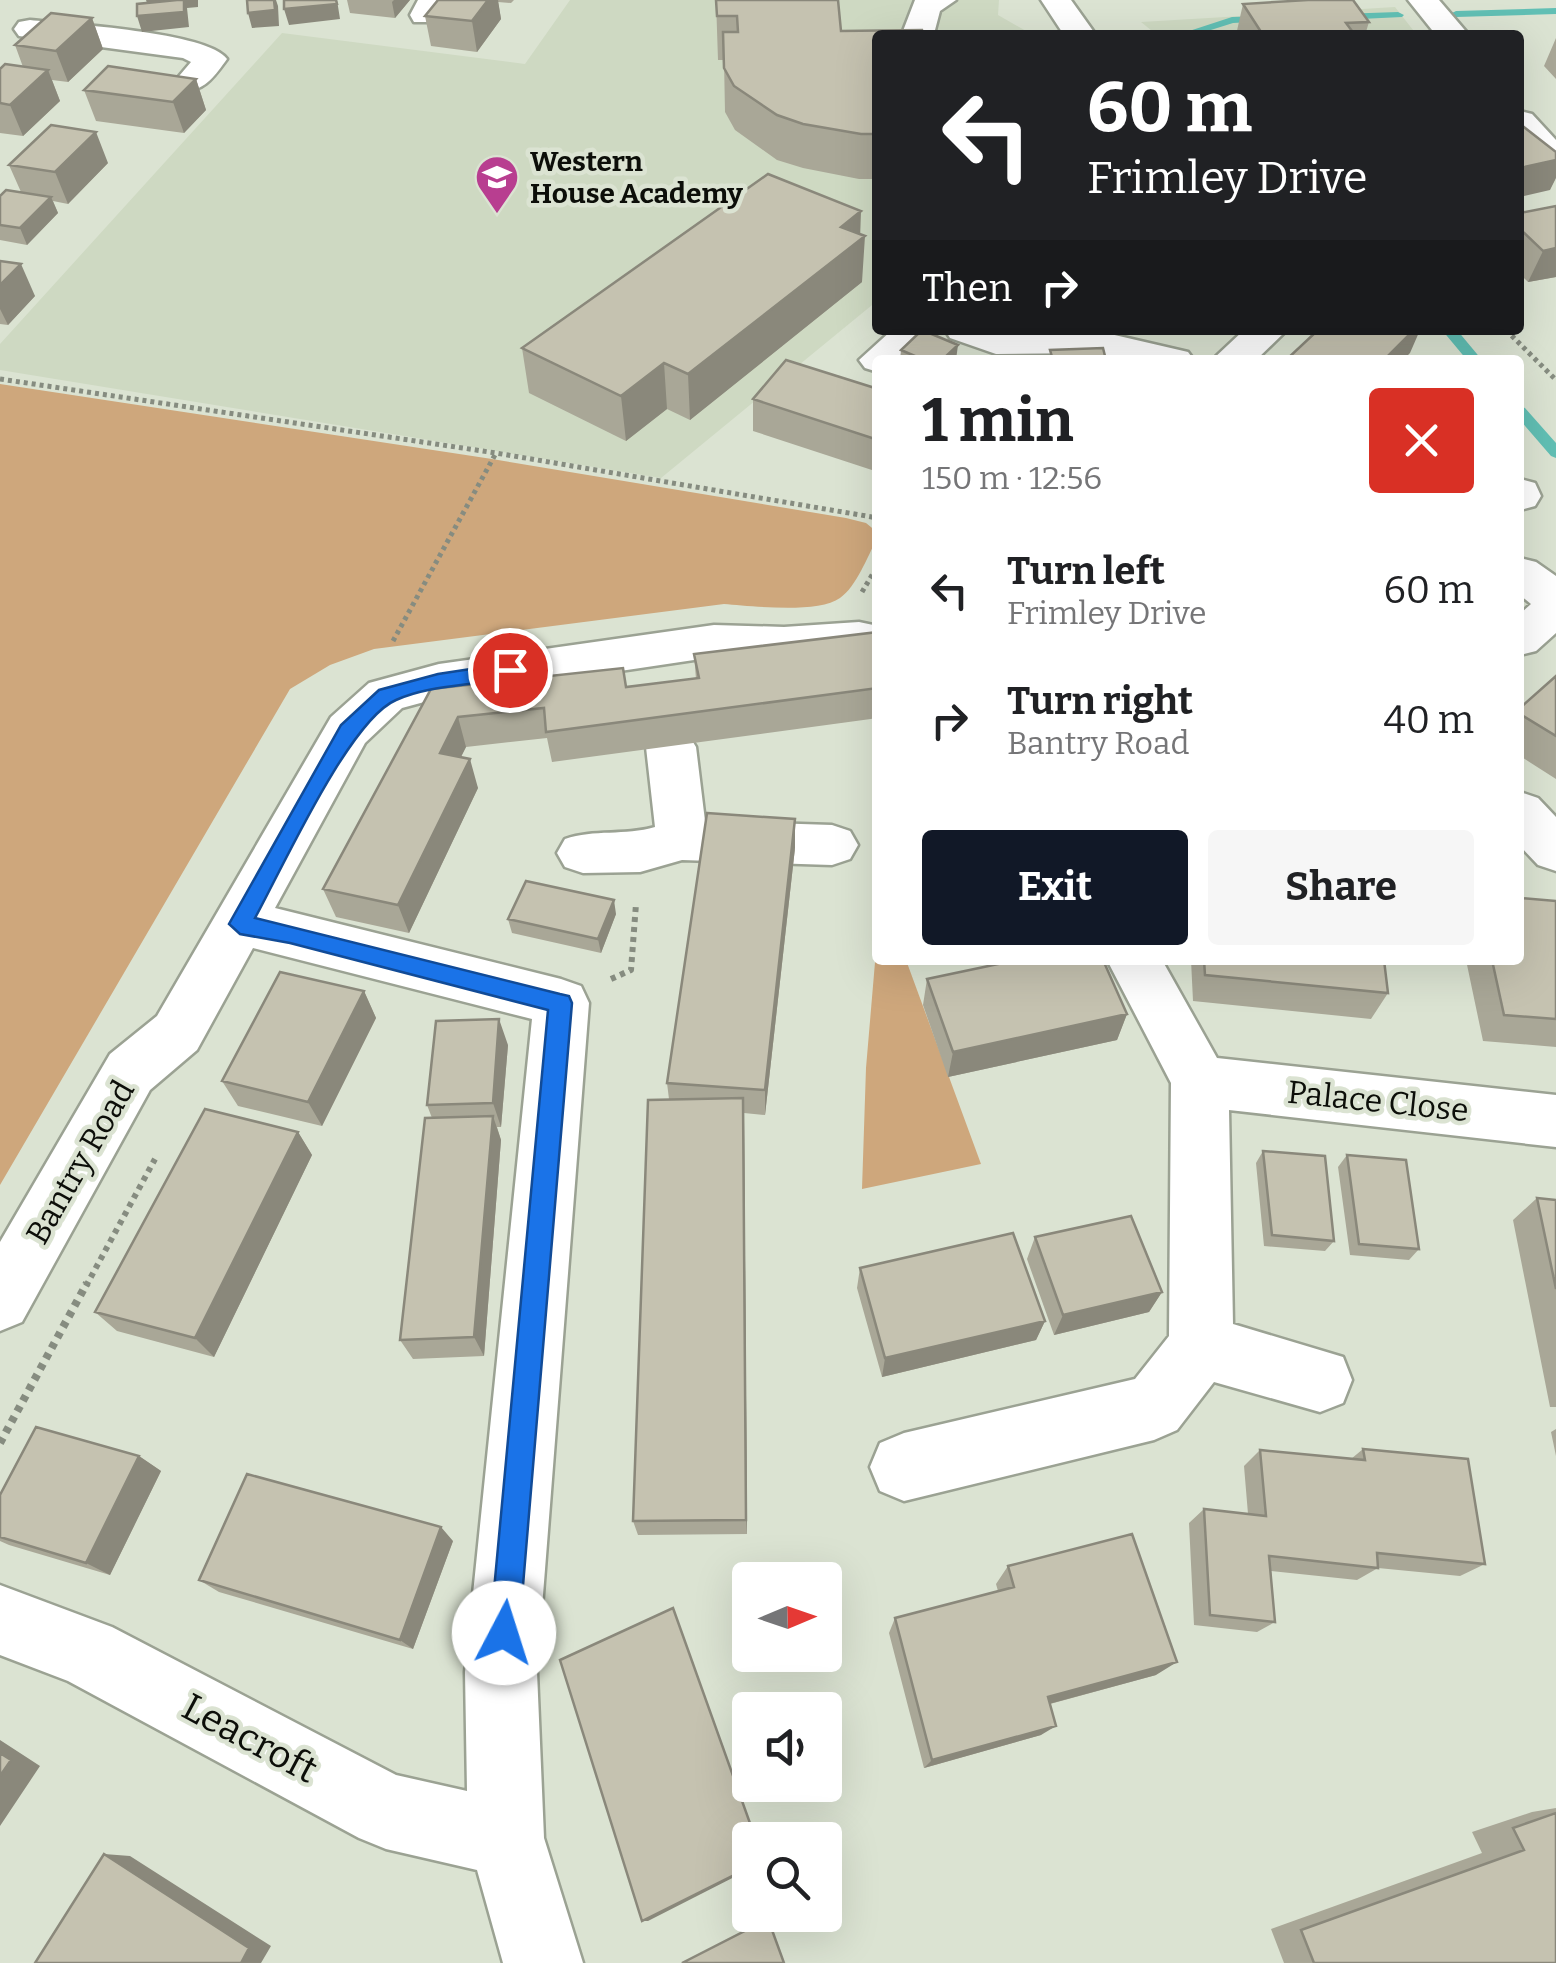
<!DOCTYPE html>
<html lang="en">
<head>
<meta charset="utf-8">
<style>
  :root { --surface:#fff; --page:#f6f6f6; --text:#202124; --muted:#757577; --accent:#111827 }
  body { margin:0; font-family:Bitter,serif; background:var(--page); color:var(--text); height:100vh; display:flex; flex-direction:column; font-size:38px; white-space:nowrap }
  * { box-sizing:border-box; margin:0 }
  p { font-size:32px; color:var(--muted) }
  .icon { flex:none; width:55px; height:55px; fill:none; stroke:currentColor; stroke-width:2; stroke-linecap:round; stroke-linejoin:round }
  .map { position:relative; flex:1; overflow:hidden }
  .panel { position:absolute; left:872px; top:355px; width:652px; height:610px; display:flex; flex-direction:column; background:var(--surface); border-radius:10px; box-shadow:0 10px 40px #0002 }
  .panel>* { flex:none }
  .guide { position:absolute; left:872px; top:30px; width:652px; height:305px; border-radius:10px; box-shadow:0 10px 40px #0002; background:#202124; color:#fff; overflow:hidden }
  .needle { width:65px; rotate:88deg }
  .buttons { position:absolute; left:732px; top:1562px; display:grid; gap:20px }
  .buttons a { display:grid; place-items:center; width:110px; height:110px; border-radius:10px; background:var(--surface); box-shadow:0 10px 40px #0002; font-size:50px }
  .pin { position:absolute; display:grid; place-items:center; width:85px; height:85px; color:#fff; margin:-42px; border:5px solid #fff; border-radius:50%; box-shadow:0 2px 10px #0007 }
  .me { position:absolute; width:110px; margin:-55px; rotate:5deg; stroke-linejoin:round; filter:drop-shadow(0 0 8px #0008) }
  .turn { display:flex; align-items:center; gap:35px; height:210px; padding:0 50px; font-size:45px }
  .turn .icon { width:130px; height:130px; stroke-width:2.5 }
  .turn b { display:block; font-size:70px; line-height:85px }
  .then { display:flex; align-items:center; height:95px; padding:0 50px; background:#0003; gap:20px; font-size:38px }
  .round { display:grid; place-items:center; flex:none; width:105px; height:105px; border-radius:10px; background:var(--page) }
  .head { display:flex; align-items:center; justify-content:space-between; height:170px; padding:0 50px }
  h1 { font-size:60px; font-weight:700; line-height:75px }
  .action { display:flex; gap:20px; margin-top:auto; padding:20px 50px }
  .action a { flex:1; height:115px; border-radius:10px; background:var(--accent); color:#fff; font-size:40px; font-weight:700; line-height:115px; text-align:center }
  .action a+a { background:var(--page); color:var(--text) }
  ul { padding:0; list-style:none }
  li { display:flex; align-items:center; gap:30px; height:130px; padding:0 50px }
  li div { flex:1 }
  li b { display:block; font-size:38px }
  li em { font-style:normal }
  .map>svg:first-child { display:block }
  .built { fill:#ced9c2 }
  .green { fill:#cea77c }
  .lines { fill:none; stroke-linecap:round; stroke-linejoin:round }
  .stream { fill:#61bfb4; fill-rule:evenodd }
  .minor-casing { stroke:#9ba293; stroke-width:5 }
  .path-far2 { stroke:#868c80; stroke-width:5; stroke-dasharray:4 4; stroke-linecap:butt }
  .path-far1 { stroke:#868c80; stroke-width:6; stroke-dasharray:5 5; stroke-linecap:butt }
  .path { stroke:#868c80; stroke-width:8; stroke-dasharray:6 6; stroke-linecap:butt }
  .minor { fill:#fff; fill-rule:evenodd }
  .wall { fill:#a9a797 }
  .shaded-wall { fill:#8a887b }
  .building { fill:#c5c2b0; stroke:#8a887b; stroke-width:2.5 }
  .route { fill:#1a73e8; stroke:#114b97; stroke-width:2.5 }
  .labels { text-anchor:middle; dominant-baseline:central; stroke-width:9; stroke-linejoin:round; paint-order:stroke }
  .far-poi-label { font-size:28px; font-weight:bold; fill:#0c0e09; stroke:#dbe3d2; text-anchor:start }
  .street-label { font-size:32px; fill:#0c0e09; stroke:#dbe3d2 }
  .near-street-label { font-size:38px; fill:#0c0e09; stroke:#dbe3d2 }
</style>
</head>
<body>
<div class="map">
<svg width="1556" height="1963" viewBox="0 0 1556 1963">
  <rect width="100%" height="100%" fill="#dbe3d2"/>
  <path class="built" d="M570,0h429l-1,15 35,20h-155l-1,266 -216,177 -661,-108v-26l282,-311 243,31z
    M1395,7l22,28h-260l-16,-13z"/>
  <path class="green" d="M0,384l492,75 354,59 20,5 11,9v7c-10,18 -20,47 -37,59 -22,16 -89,8 -116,6l-350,45 -44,16 -40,24 -290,496z
    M877,939l1,21h28l75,204 -119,25 4,-121z"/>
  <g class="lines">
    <path class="stream" d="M1556,8v6l-100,3 -6,-3 6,-3z
      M1398,12l6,3 -2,2 -62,3 -6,-3 6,-3z
      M1266,16l6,3 -2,2 -37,2 -38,12h-18l55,-18z
      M1442,330h15l25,30h-15z
      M1520,406l5,2 31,35v15l-5,-2 -31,-36z"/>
    <g class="minor-casing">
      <path id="minor" d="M418,0h30l-12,22h-22l-4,-7z
        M915,0h41l-16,11 -5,19 4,5h-33l-3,-4z
        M1041,0h30l25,35h-32z
        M1408,0h31l30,35h-33z
        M30,20c37,4 179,12 197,39 -13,18 -25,36 -48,30l-5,-7 17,-20 -8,-4 -164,-22 -5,-7 5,-7z
        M1520,111l12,3 24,26v31l-12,-3 -24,-27z
        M892,330h43l-32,30h-25v12l-13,-4 -6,-8z
        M945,330h148l95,22 6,8h-72l-32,-7 -94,1 -46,-16z
        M1244,330h43l-31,30h-44z
        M1520,479l15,4 6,13 -6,10 -15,4z
        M1520,558l16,4 20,14v57l-20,18 -16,4v-41l11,-10 -11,-9z
        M859,622l19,4v33l-19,-5 -75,7 -70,-4 -275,41 -37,10 -37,35 -90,165 286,71 20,7 8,17 -52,669 7,166 39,125h-80l-26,-93 -91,-21 -27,-11 -291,-157 -68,-26v-70l112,42 284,148 71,16 -2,-119 67,-653 -279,-71 -56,102 -47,40 -128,232 -22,9v-89l110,-188 47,-38 174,-299 38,-34 70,-19 275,-39 70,2z
        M671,729l17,5 8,13 9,74 127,4 18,6 8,14 -8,14 -18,6 -150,-5 -42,12 -57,1 -18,-6 -8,-14 8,-14c29,-10 60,-3 90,-12l-9,-80 8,-13z
        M1520,792l18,6 18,19v54l-18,-6 -18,-19z
        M1107,960h55l55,98 339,37v52l-327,-37 4,214 110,33 9,23 -9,23 -23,9 -106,-30 -37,48 -23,10 -250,61 -24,-10 -10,-24 10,-24 24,-10 231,-54 34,-43 2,-253z"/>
    </g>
    <path class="path-far2" d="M1506,330l50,50
      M0,379l496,74 382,65
      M862,592l16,-27
      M393,641l103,-188"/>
    <path class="path-far1" d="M611,979l20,-9 5,-66
      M86,1286l69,-127"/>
    <path class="path" d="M0,1443l87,-160"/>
    <use href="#minor" class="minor"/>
  </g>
  <path class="wall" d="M347,0h63l-15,18 -45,-5z
    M438,0h76l-3,3 -13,-1 3,17 -24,33 -46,-6 -6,-30z
    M716,0l125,31 37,4v144h-19l-56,-11 -26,-8 -42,-30 -10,-18 -1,-52h-6z
    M1243,4l126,18 -4,13h-129z
    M92,18l11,31 -35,33 -16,-2 8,21 -37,35 -23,-3v-30l23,-36 -8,-22z
    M1556,38v41l-12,-13z
    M196,79l10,31 -22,23 -88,-12 -12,-31z
    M108,163l-40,41 -15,-3 5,12 -31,32 -27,-5v-44l21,-4 -12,-27z
    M1556,206v71l-28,5 -8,-8v-61z
    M860,234l2,48 -172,138 -23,-11 -41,32 -97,-48 -7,-45z
    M0,261l35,35 -27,29 -8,-1z
    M901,350l55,10h-56z
    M878,389v83l-125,-41v-32z
    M878,582v34l-4,-1z
    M878,632v86l-326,44 -5,-24 -81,9 -5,10 17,31 -69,145 -73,-16 -13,-28 108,-200 195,-2 70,-8 -2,-25z
    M1556,676v103l-36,-23v-48z
    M795,848l-30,267 -21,-2 3,421 -109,1 -5,-14 36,-422 -2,-16z
    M1556,901v146l-73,-6 -17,-81h54z
    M616,914l-15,39 -89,-20 -4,-14z
    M1191,960h193l4,33 -17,26 -178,-18z
    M927,979l200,35 -10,26 -169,37 -25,-72z
    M364,991l12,27 -54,108 -84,-20 -16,-25z
    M508,1045l-7,82h-4l4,13 -17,216 -71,3 -13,-19 32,-222 -5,-13z
    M298,1132l14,23 -98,202 -97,-26 -22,-19z
    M1263,1151l71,90 -9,10 -61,-5 -8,-83z
    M1347,1155l72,94 -10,11 -59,-5 -12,-88z
    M1537,1198l19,2v207h-6l-37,-187z
    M1035,1237l127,55 -13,20 -95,23 -27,-76z
    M860,1268l185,53 -9,19 -154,37 -25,-89z
    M1556,1429v27l-5,-24z
    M1363,1449l122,115 -25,12 -82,-8 -21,12 -86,-9 4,51 -18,10 -63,-7 -5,-102 15,-14 44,5 -4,-48 16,-16 91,9z
    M139,1456l22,15 -51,104 -101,-30 -9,-4v-46z
    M453,1541l-40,108 -194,-57 -20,-12z
    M1008,1566l148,109 -106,29 -9,31 -117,33 -35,-135 6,-15 103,-27 -2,-7z
    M1556,1808v155h-272l-13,-34 211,-76 -10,-21 60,-20z"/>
  <path class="shaded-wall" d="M146,0h52v7l-11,1 2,19 -47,5 -5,-16 13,-4z
    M274,0h2l2,6 1,20 -27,2 -4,-15z
    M337,0l3,19 -51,6 -5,-16z
    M394,0h16l-15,18 -3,-16z
    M488,0h10l3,19 -24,33 -5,-31z
    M92,18l11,31 -35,33 -12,-31z
    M48,70l12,31 -37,35 -13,-31z
    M196,79l10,31 -22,23 -11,-31z
    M96,132l12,31 -40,41 -13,-32z
    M1556,160v18l-6,12 -30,7v-29z
    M51,197l7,16 -31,32 -7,-17z
    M861,211l-1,29 5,-4 -3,46 -172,138 -2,-46 153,-147z
    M1556,248v29l-28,5 15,-31z
    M21,264l14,32 -27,29 -8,-16v-24z
    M1414,330h6l-10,23 -7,7h-19z
    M958,345l-2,15h-14z
    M664,363l3,46 -41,32 -5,-45z
    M458,717l8,30 -18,35 -8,-29z
    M470,759l8,29 -69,145 -11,-28z
    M795,819v29l-30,267v-25z
    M614,900l2,14 -15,39 -3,-14z
    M364,991l12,27 -54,108 -14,-24z
    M1127,1014l-10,26 -169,37 5,-25z
    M499,1019l9,26 -7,82 -8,-24z
    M743,1098l1,24 3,412 -1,-14z
    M493,1116l8,24 -17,216 -10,-19z
    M298,1132l14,23 -98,202 -19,-19z
    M1162,1292l-13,20 -95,23 9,-20z
    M1045,1321l-9,19 -154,37 3,-19z
    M139,1456l22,15 -51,104 -24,-12z
    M441,1527l12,14 -40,108 -13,-9z
    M1177,1662l-21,13 -122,33 14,-11z
    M1056,1726l-15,9 -117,33 8,-8z
    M0,1740l40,26 -40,60z
    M104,1854l26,2 141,90 -10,17h-20z
    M750,1867v2l-102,52h-6z"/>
  <path class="building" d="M177,0h7v12l-47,4v-12z
    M247,0h27l1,10 -27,3z
    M284,0h52l1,4 -53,5z
    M438,0h50l-16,21 -47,-5z
    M716,0h122l3,31 81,-1 1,5h-45v99h-17l-58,-10 -26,-9 -43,-29 -10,-18 -1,-36h15l-1,-16h-20z
    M1308,0h45l16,22 -23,1 9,12h-92l-20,-31z
    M51,13l41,5 -36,33 -41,-6z
    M5,64l43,6 -38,35 -10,-2v-34z
    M108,66l88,13 -23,23 -89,-12z
    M1520,124l36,28v8l-36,8z
    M51,125l45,7 -41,40 -46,-7z
    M768,174l93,37 -20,16 24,9 -177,138 -24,-11 -43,33 -99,-48z
    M6,190l45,7 -31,31 -20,-3v-29z
    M1556,206v42l-13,3 -23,-22v-16z
    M0,261l21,3 -21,21z
    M922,330l36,15 -16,15h-18l-23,-10z
    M1318,330h96l-30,30h-98z
    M1103,348l3,12h-53l-3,-10z
    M786,360l92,29v51l-125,-41z
    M878,632v56l-332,44 -2,-24 -86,9 -18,36 30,6 -72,146 -75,-16 108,-200 192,-21 3,19 73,-9 -5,-24z
    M1556,676v60l-36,-22v-6z
    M707,813l88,6 -30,271 -98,-7z
    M526,881l88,19 -16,39 -90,-20z
    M1520,898l36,3v118l-52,-4 -12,-55h28z
    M1017,960h86l24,54 -174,38 -26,-73z
    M1204,960h180l4,33 -183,-18z
    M280,972l84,19 -56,111 -86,-21z
    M499,1019l-6,84 -66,2 9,-84z
    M743,1098l3,422 -113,1 15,-421z
    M205,1109l93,23 -103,206 -100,-26z
    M493,1116l-19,221 -74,3 25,-222z
    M1263,1151l62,5 9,85 -62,-6z
    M1347,1155l59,5 13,89 -60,-5z
    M1537,1198l19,2v89z
    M1131,1216l31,76 -99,23 -28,-78z
    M1013,1233l32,88 -160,37 -25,-90z
    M36,1427l103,29 -53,107 -86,-26v-42z
    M1363,1449l105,10 17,105 -108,-11 1,15 -109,-12 6,66 -65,-7 -6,-106 62,7 -6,-66 105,10z
    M247,1474l194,53 -41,113 -201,-60z
    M1132,1534l45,128 -129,35 8,29 -124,34 -37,-142 119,-31 -6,-21z
    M673,1608l83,232h-6v27l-108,54 -82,-261z
    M0,1753l11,7 -11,16z
    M1556,1813v150h-242l-13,-33 223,-80 -11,-22z
    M104,1854l145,94 -8,15h-206z
    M768,1919l16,44h-102z"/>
  <path class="route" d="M510,663l7,3v9c-39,12 -83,8 -121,25 -47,20 -114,169 -141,218l305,76 9,2 3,7 -53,630 -4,10 -11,5 -10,-5 -4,-10 58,-623 -258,-67 -50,-9 -11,-10 112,-199 38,-35 59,-16z"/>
  <defs>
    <g id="school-pin" transform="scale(2.25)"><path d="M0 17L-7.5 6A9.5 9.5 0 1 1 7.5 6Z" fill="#b83e90" stroke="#dbe3d2"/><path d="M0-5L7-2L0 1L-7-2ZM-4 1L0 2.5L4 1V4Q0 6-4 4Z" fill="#fff"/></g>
  </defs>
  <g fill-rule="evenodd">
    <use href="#school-pin" x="497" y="177"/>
  </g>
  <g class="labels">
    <g class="far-poi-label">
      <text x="530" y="161">Western<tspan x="530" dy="32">House Academy</tspan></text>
    </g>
    <g class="street-label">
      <text transform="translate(1378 1101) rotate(6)">Palace Close</text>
      <text transform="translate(80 1162) rotate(-60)">Bantry Road</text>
    </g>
    <g class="near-street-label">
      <text transform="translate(250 1738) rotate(28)">Leacroft</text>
    </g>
  </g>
</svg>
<div class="buttons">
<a><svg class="needle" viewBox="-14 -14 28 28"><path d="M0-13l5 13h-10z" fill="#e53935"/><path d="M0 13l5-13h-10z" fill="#757577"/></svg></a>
<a><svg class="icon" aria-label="sound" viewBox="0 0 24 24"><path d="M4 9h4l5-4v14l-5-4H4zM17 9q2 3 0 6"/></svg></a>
<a><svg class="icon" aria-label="search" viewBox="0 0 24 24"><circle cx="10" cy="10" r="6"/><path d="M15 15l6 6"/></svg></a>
</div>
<div class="pin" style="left:510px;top:670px;background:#d93025"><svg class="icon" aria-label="arrive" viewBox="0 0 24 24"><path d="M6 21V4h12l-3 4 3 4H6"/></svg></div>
<svg class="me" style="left:504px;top:1633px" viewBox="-20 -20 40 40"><circle r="19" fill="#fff"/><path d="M0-13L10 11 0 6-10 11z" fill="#1a73e8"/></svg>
<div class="guide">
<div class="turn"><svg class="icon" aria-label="left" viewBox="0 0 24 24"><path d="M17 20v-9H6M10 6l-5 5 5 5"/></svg><div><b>60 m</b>Frimley Drive</div></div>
<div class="then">Then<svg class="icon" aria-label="right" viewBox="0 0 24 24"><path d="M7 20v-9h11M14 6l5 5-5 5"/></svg></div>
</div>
<section class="panel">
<div class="head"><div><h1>1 min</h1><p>150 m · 12:56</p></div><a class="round" style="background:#d93025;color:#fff"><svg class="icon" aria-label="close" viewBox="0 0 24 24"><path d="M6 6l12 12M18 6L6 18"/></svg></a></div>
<ul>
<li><svg class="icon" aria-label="left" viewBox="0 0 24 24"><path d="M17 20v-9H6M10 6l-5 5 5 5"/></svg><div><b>Turn left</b><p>Frimley Drive</p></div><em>60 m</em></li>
<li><svg class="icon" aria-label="right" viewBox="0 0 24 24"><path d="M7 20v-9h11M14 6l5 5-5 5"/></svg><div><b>Turn right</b><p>Bantry Road</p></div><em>40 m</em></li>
</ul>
<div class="action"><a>Exit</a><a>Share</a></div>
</section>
</div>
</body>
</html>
